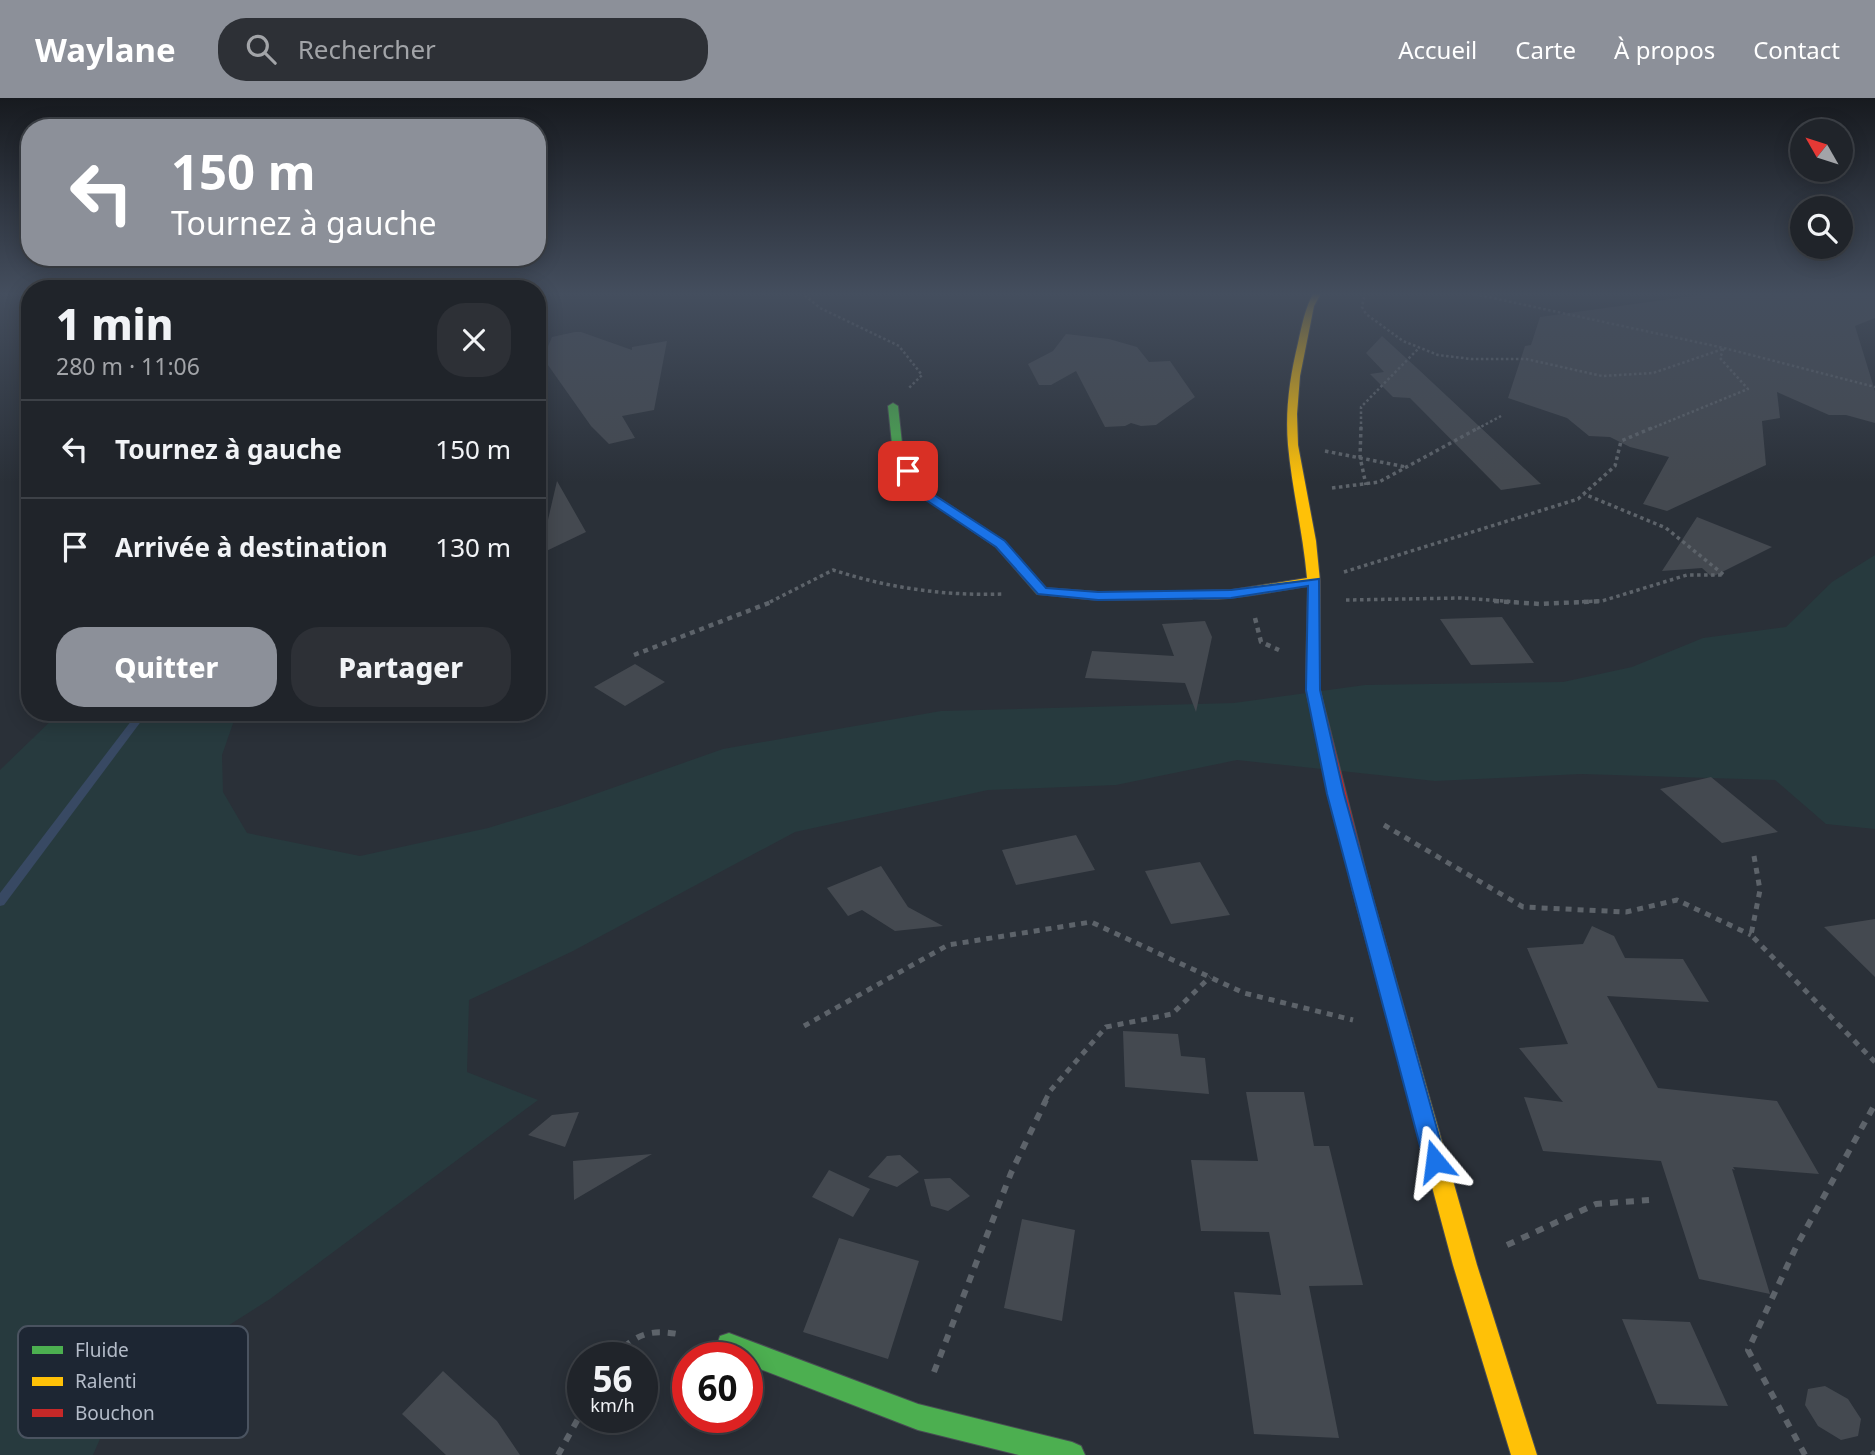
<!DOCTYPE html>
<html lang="fr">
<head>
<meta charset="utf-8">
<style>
  :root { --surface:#20242a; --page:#2d3036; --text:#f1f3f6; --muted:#a2a4a8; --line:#3d4147; --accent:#8c9099 }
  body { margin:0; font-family:"Noto Sans",sans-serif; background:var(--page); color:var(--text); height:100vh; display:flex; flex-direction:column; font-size:26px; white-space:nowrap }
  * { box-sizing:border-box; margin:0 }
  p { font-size:23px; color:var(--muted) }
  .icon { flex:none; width:38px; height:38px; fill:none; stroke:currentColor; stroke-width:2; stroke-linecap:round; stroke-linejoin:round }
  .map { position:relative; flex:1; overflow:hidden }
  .panel { position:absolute; left:21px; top:182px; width:525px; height:441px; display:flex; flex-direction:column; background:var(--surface); border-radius:28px; box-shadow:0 4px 18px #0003,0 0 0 2px var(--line) }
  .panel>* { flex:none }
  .guide { position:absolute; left:21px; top:21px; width:525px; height:147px; border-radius:28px; box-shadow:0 4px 18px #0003,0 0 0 2px var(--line); background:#8c9099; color:#fff; overflow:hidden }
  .needle { width:46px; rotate:309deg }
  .tools { position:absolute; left:1790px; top:21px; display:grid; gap:14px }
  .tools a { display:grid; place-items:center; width:63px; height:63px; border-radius:50%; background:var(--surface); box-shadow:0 4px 18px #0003,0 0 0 2px var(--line); font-size:35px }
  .speed { position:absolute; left:567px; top:1244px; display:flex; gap:14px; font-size:35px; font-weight:700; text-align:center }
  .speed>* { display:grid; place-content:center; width:91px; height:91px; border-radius:50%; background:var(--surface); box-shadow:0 4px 18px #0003,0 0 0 2px var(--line); line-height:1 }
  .speed small { font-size:18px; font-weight:400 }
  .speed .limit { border:10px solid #d22; background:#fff; color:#111 }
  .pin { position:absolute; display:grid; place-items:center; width:60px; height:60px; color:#fff; margin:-30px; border-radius:14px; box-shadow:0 4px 10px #0006 }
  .me { position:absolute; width:77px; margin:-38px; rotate:344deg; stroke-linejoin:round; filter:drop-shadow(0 0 5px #0008) }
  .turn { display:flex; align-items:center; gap:24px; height:147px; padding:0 35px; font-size:32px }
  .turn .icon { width:91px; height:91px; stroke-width:2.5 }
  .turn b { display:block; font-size:49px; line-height:60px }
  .round { display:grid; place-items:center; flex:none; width:74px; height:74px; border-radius:28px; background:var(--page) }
  .overview { display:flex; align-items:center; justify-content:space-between; height:119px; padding:0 35px }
  h1 { font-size:42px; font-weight:800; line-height:52px }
  .cta { display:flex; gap:14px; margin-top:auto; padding:14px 35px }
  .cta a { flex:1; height:80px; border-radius:28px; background:var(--accent); color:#fff; font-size:28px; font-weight:800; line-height:80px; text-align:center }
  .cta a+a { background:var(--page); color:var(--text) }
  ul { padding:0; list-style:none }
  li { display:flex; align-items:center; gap:21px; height:98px; padding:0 35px; border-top:2px solid var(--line) }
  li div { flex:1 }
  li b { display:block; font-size:26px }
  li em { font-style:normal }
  header { display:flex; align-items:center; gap:42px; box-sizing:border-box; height:98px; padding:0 35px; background:var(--accent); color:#fff }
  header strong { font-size:33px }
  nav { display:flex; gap:38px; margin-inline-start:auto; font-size:24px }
  .search { width:490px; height:63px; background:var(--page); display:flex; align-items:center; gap:18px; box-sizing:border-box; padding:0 24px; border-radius:28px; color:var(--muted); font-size:26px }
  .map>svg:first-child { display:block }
  .green { fill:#273a3e }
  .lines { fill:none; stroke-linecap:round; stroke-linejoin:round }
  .stream { fill:#384963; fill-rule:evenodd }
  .building { fill:#444950 }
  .fast-casing { stroke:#484c53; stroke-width:2 }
  .slow-casing { stroke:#484c53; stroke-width:2 }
  .jam-casing { stroke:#484c53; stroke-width:2 }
  .path-far4 { stroke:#5d636a; stroke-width:2.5; stroke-dasharray:2.5 2.5; stroke-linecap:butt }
  .path-far3 { stroke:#5d636a; stroke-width:3.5; stroke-dasharray:3.5 3.5; stroke-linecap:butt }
  .path-far2 { stroke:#5d636a; stroke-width:4.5; stroke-dasharray:5 5; stroke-linecap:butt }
  .path-far1 { stroke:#5d636a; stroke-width:5; stroke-dasharray:6 6; stroke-linecap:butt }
  .path { stroke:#5d636a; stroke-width:6; stroke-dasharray:8 8; stroke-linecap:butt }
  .fast { fill:#4caf50; fill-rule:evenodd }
  .slow { fill:#ffc107; fill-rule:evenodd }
  .jam { fill:#c62828; fill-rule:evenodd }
  .route { fill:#1a73e8; stroke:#114b97; stroke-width:2 }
  .key { fill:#1d2633; stroke:#4a5360; stroke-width:2 }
  .key-label { font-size:19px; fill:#b4bcc9 }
</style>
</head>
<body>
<header>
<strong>Waylane</strong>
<div class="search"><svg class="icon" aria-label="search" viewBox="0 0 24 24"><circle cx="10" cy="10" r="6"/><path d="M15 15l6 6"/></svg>Rechercher</div>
<nav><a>Accueil</a><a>Carte</a><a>À propos</a><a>Contact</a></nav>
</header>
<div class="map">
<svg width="1875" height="1357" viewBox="0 0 1875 1357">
  <rect width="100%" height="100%" fill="#2a3038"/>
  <path class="green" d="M1875,457v274l-49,-5 -51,-44 -194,-6 -146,7 -198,-21 -121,25 -128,5 -193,42 -222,119 -104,49 -2,72 71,28 -268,199 -151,96 -26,60h-93v-685l60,-58h177l-15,43 1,37 24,41 113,23 128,-28 76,-23 159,-56 218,-38 293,-8 131,-18 198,-3 69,-15 71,-29 83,-11 46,-45z"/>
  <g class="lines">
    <path class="stream" d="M138,614h10l-144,193 -4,1v-13z"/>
  </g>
  <path class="building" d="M1721,194h154v26l-20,8 20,65v32l-29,-8h-17l-52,-23 3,26 -18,3 4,44 -99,46 -24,-7 26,-47 -39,-10 -20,-10 -21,-1 -22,-18 -59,-20 17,-52 6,-1 9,-28z
    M575,234h6l51,18v-3l35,-6 -13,69 -32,6 13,22 -26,6 -18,-18 -48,-68 9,-21z
    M1066,236l43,5 28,8 12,15 21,-1 25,36 -39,28 -15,1 -10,-3 -6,3 -20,1 -29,-56 -25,14h-12l-11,-21 25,-13z
    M1382,238l36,33 123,115 -40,6 -91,-92 -17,-1 -23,-23 14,-2 -18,-19z
    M557,383l29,51 -46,22z
    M1697,419l75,30 -60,30 -10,-9 -40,3z
    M1502,519l32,46 -63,2 -31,-46z
    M1205,523l7,16 -16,75 -11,-29 -100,-5 7,-27 82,5 -12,-32z
    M635,566l30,18 -40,24 -31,-19z
    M1711,679l67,55 -56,11 -62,-54z
    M1076,737l19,35 -79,15 -14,-35z
    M1200,764l30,53 -59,9 -26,-53z
    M881,768l27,41 35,19 -48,5 -33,-21 -14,6 -21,-28z
    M1875,821v58l-51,-50z
    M1592,828l22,10 11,22 58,1 26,43 -102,-6 51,92 119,13 42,73 -86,-7 2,3 -3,-1 38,125 -71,-15 -38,-118 -118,-10 -19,-54 39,5 -44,-54 49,-4 -41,-96 56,-4z
    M1123,933l55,3 3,22 24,2 4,36 -84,-7z
    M1246,994h58l10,54h15l34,139 -54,1 30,152 -85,-4 -20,-142 47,3 -12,-63 -68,-1 -10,-71 67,1z
    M579,1014l-14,35 -37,-12 24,-20z
    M652,1056l-78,46 -1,-39z
    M900,1057l19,17 -22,15 -29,-10 19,-21z
    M829,1072l41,19 -17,28 -41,-20z
    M950,1080l20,18 -22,15 -17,-5 -7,-27z
    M1022,1121l53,11 -13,91 -58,-13z
    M839,1140l80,23 -31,98 -85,-27z
    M1622,1221l68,3 38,84 -71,-2z
    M443,1273l54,50 23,34h-74l-44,-41z
    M1825,1288l23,13 13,20 -3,17 -17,4 -23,-14 -13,-21 3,-16z"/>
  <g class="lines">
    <g class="fast-casing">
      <path id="fast" d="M893,305l5,3 5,47 19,34 82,54 42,47 52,4 94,-1 6,4 -6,4 -94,1 -61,-6 -41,-47 -82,-56 -21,-38 -5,-47z
        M729,1235l189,71 154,38 9,4 4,9h-66l-101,-25 -171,-66v-6h-16l-11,-4 -3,-9 3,-9z"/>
    </g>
    <g class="slow-casing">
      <path id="slow" d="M1314,194h8l-8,14 -14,70 -3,38 1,31 18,96 4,40v91l-7,4 -7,-4 2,-86c-23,3 -107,21 -122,9l6,-4 40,-1 75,-12c-4,-45 -15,-89 -19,-133 -3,-35 2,-69 10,-102 4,-18 7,-35 16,-51z
        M1362,788l6,1 3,5 106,373 60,190h-26l-58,-190 -100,-373 3,-5z"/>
    </g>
    <g class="jam-casing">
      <path id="jam" d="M1313,570l7,4v18l51,202 -3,5h-12l-3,-5 -47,-202v-18z"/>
    </g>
    <path class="path-far4" d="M801,194l19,16 79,38 23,29 -13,13
      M1365,194l-3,15 4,7 37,27 35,14 33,4h55l76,17 51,-3 70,-24
      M1465,194l259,56 151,39
      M1756,194h5
      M1361,331v-22l57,-58
      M1477,331l24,-13
      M1650,331l98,-40 -28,-31 4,-10"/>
    <path class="path-far3" d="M1361,329l-1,30 6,28
      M1325,353l81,16
      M1332,390l47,-6 101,-55
      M1344,474l234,-73 37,-33 6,-25 33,-14
      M1346,502l114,-2 58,4
      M770,504l63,-32c56,18 111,26 170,24
      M1575,504l27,-1 85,-26h37l-58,-47 -82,-34"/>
    <path class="path-far2" d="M1494,503l46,3 63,-3
      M1255,520l6,24 18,8
      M634,557l140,-54"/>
    <path class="path-far1" d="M1384,727l139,82 103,5 51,-12 74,35
      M1754,758l6,34 -9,45 124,127
      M804,928l144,-81 143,-23 153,71 109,27
      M1045,1003l5,-10 56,-64 66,-13 38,-37"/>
    <path class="path" d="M1507,1147l89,-41 53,-4
      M612,1260c25,-24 36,-30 71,-23
      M934,1274l77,-199 35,-73
      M558,1357l25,-45
      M1805,1357l-57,-105 49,-105 78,-141
      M1872,1357l3,-3"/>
    <use href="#fast" class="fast"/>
    <use href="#slow" class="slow"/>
    <use href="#jam" class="jam"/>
  </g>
  <linearGradient id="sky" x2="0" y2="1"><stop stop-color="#171a1f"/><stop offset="0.51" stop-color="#444e5e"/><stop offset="1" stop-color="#444e5e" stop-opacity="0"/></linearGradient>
  <rect width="1875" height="384" fill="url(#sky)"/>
  <path class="route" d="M904,371h8l10,18 83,54 41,47 52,4 133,-2 88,-11 1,111 24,104 102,367 -3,7 -8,3 -8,-3 -3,-7 -97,-367 -21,-104 2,-104 -77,12 -133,2 -60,-6 -42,-47 -82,-55 -12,-21z"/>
  <rect x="18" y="1228" width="230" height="112" rx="10" class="key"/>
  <rect x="32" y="1248" width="31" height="8" fill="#4caf50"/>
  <rect x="32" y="1279" width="31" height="9" fill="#ffc107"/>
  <rect x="32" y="1311" width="31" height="8" fill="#c62828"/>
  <g class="key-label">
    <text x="75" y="1259">Fluide</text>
    <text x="75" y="1290">Ralenti</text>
    <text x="75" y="1322">Bouchon</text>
  </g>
</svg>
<div class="tools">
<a><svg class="needle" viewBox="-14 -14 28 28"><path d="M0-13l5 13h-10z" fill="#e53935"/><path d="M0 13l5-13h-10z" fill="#a2a4a8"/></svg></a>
<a><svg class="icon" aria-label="search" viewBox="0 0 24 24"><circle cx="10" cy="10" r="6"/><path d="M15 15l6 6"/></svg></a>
</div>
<div class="speed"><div>56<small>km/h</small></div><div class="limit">60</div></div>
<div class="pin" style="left:908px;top:373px;background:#d93025"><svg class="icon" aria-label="arrive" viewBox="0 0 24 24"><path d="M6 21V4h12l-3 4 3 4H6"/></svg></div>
<svg class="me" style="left:1435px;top:1063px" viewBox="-20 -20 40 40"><path d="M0-17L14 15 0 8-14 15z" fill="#1a73e8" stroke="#fff" stroke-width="4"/></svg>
<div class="guide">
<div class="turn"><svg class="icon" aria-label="left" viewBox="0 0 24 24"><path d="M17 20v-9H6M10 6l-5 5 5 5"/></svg><div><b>150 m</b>Tournez à gauche</div></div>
</div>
<section class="panel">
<div class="overview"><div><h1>1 min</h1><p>280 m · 11:06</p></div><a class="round"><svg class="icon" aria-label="close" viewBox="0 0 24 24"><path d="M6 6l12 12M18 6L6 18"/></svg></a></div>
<ul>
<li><svg class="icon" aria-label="left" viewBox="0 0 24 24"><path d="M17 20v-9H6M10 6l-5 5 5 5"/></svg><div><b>Tournez à gauche</b></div><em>150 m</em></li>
<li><svg class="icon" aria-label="arrive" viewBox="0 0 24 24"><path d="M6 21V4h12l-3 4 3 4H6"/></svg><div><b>Arrivée à destination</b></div><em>130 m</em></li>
</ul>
<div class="cta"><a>Quitter</a><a>Partager</a></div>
</section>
</div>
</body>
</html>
